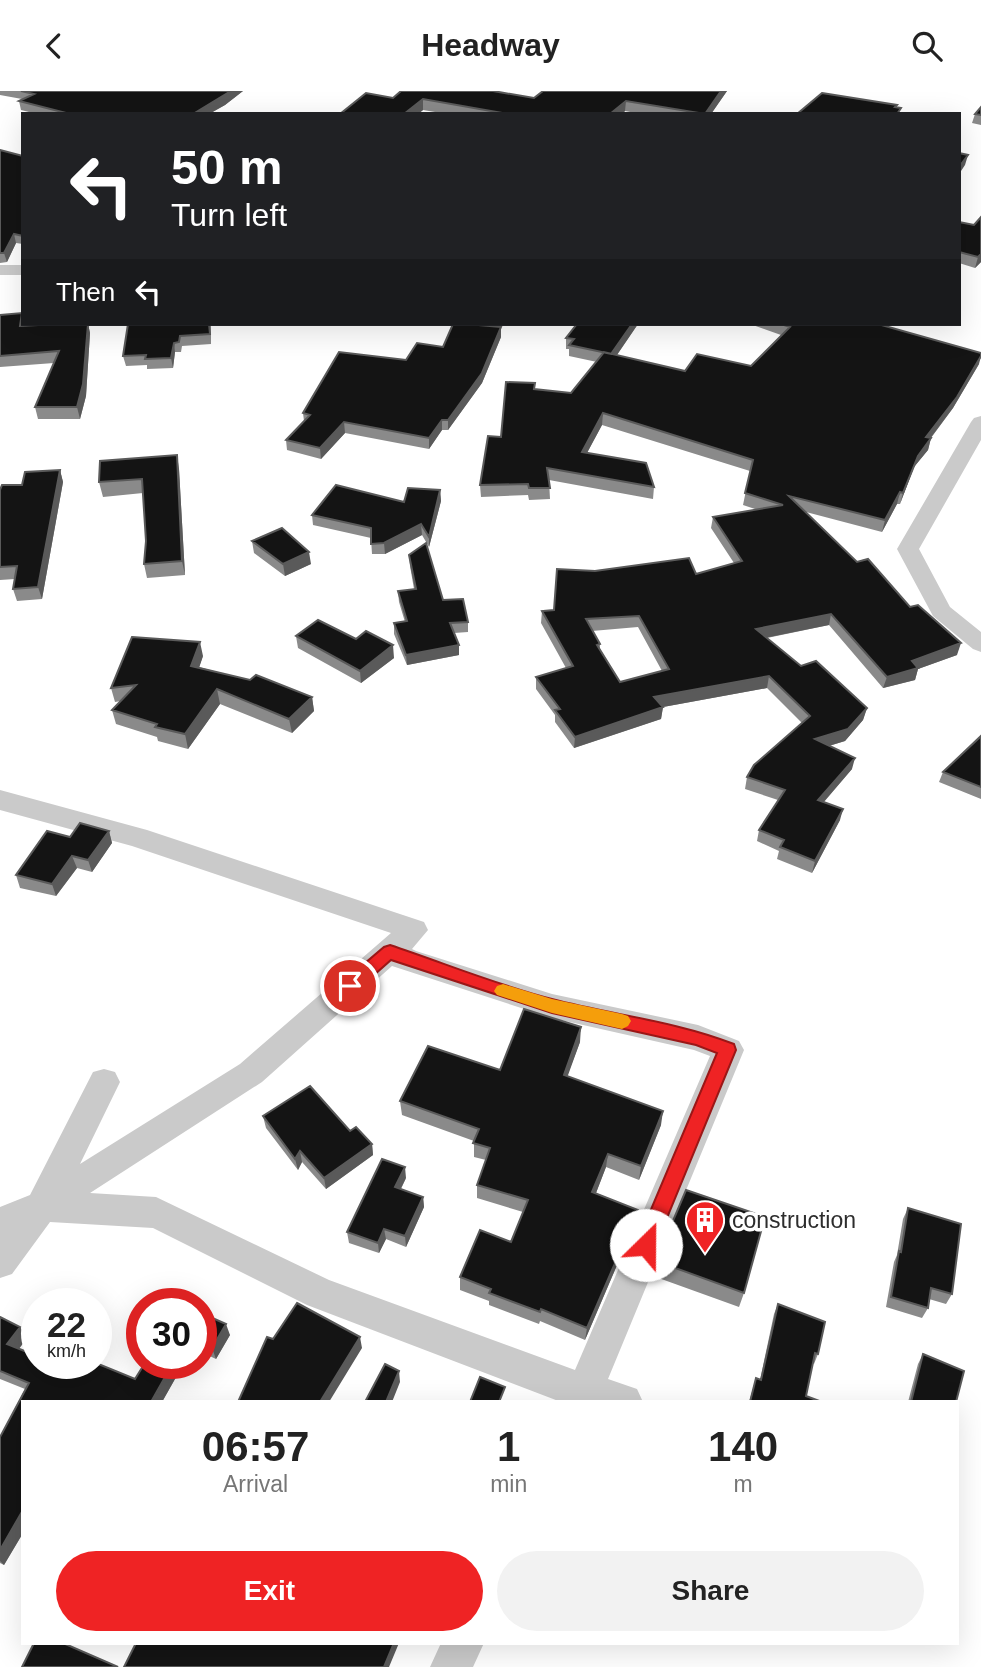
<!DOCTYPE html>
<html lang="en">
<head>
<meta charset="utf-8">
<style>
  :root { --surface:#fff; --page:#f2f2f2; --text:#222; --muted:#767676; --accent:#ef2324 }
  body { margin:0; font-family:Arial,sans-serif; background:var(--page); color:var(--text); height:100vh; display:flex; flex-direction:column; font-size:26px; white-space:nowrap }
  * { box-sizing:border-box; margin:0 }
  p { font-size:23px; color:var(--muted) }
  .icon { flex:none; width:38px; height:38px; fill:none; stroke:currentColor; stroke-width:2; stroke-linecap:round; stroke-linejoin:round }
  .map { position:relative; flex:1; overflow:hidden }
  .drawer { position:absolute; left:21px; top:1309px; width:938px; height:245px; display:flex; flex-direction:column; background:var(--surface); border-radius:0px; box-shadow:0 7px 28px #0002 }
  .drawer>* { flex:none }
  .guide { position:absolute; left:21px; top:21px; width:940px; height:214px; border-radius:0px; box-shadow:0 7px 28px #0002; background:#202124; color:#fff; overflow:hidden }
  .speed { position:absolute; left:21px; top:1197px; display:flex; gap:14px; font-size:35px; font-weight:700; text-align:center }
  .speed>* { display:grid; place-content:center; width:91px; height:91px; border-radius:50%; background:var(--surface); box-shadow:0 7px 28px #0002; line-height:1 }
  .speed small { font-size:18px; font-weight:400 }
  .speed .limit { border:10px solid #d22; background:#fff; color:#111 }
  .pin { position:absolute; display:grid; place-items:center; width:60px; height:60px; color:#fff; margin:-30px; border:4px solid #fff; border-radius:50%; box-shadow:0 2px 7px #0007 }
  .me { position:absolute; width:77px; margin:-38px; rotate:23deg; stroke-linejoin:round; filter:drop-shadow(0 0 5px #0008) }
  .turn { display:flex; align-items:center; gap:24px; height:147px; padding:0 35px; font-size:32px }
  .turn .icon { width:91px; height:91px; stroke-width:2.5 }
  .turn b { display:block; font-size:49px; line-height:60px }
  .then { display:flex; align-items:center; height:66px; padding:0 35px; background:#0003; gap:14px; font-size:26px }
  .eta { display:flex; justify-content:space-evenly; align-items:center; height:119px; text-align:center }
  .eta b { font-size:42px; font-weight:700; line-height:49px }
  .cta { display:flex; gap:14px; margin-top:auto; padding:14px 35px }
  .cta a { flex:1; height:80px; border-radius:42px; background:var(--accent); color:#fff; font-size:28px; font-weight:700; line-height:80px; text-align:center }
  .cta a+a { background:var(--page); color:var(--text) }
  header { display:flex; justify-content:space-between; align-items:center; height:91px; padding:0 35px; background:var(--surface); font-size:32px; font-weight:700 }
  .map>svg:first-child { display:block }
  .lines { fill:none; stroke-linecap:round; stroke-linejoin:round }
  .minor { fill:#cacaca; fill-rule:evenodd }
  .wall { fill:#8a8a8a; fill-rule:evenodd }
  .shaded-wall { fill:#5a5a5a }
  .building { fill:#141414; stroke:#5a5a5a; stroke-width:2; fill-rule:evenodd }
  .route { fill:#ef2324; stroke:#9b1717; stroke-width:2 }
  .slow { fill:#f59e0b }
  .labels { text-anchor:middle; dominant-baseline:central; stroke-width:7; stroke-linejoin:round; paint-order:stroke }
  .near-poi-label { font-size:23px; fill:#2d2d2d; stroke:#fff; text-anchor:start }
</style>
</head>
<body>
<header><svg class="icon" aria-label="back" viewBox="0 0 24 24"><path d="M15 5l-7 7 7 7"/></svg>Headway<svg class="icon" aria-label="search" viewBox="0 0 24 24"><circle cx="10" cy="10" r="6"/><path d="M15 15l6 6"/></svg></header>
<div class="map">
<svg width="981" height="1576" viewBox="0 0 981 1576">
  <rect width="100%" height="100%" fill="#fff"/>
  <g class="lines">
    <path class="minor" d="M0,174h23v10h-23z
      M981,325v24l-62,109 31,58 31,25v20l-8,-3 -40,-33 -36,-67 74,-127 3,-4z
      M0,699l147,40 277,92 4,8 -16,19 4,2 136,43 146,31 41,16 5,9 -136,329 29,10 6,13h-82l-254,-97 -154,-77 -103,-6 -38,52 -12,4v-71l30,-12 63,-123 11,-3 11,3 5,10 -40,82 160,-100 151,-131 -259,-87 -132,-36zM392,875l160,52 142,32 16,6 -135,314 -246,-90 -173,-83 -66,-4 172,-111z
      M441,1552h43l-11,24h-43z"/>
  </g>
  <path class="wall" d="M0,0h243l-18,14 -16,9h-172l-16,-4 -2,-9 3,-2 -22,-4z
    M727,0l-16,23h-70l-16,-3 -3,3h-175l-24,-4 -5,4h-78l53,-16h141z
    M981,16v18l-9,-2 3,-9z
    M0,59l23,6v88l-7,-1 -9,19 -7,1z
    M959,131l22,40 -6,6 -16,-5z
    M22,222l1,11h2v2l33,-2h30l2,9 -4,63 -6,23h-42l-3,-12 19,-44 -54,4v-52z
    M211,233v20l-29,2 -1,6h-6l-2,16 -26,1v-4l-21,1 -3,-10z
    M576,233h62l-21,31 68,16 66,-5 30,-31 -31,-11h128l101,40 -26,44 -22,30 -3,12 -14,17 -14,37h-3l-15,28 -76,-20 51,50 53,45 47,48 -39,14 -3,11 -32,8 -54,-63 -62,13 34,28 66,42 -4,12 -18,21 -16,5 23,23 -28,33 16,18 -28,53 -35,-14 2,-8 -22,-10 2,-11 19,-30 -33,-11 2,-12 55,-54 -35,-35 -104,19 -2,12 -87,29 -19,-26v-7l-19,-26v-12l30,-9 -25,-45 1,-12 12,-1 41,-39 101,3 38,-11 -23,-35 2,-11 45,-7 -15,-5 7,-34 -148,-46 -15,28 67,34 -1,12 -104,-19 1,19 -21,1 -1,-5 -47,2 -1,-12 21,-48 33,-48 37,4 26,-31 -28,-6v-7h-3v-11zM638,536l24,44 -42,11 -20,-33v-5l-8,-13z
    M501,236v10l-19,46 -34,47h-6l-13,19 -84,-16 -24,26 -34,-9 -1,-10 18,-19 -1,-8 103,-53z
    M179,378l6,106 -38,3 -3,-14 2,-23 -3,-48 -40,4 -4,-15z
    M60,379l3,12 -21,117 -25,2 -4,-12 2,-10 -15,1v-90l22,-5z
    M440,399l1,11 -12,46 -7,-12 -37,19h-13l-1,-16 -58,-13 -1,-10 92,-13z
    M252,450l59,23 -26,12 -31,-23z
    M409,464l34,45 25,22v10l-14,1 5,22 -52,10 -13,-31v-11l11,-1 -6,-20 -1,-11 16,-2 -4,-23z
    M296,545l60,3 38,19 -33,25 -63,-35z
    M203,565l-4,11 113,30 2,14 -22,22 -72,-29 -32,45 -30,-8 -1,-4 -41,-13 -4,-14 9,-9 -6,1 -4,-14z
    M981,645v63l-42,-17 4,-10z
    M109,740l3,12 -20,29 -15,-4 -21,28 -36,-8 -4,-13 54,-38z
    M580,951l-13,34 94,49 -22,55 -33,-13 -10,26 42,17 -3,13 -50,117 -45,-19 -1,3 -50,-19v-4l-29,-11v-13l51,-35 12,-30 -46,-14v-13l9,-25 -12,-3v-16l-72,-26 -2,-14 100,-31z
    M263,1025l87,15 22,13 1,11 -47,34 -24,-27 -4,8 -32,-42z
    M406,1087l-5,11 22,8 1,10 -18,40 -20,-8 -7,14 -30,-10 -2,-11z
    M908,1117l44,86 -6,10 -17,-5 -1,9 -6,10 -36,-11 8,-45 3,-7 6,-36z
    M656,1170l88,32 -5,14 -86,-31z
    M778,1213l40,50 -4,10 -1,-1 -7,33 16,6h-73l7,-24 4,2 14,-66z
    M201,1222l29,22 -14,24 -15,-7z
    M0,1226l20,10 7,11 -8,11 18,14 98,16 49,-16 -22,39h-139v131l-19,32 -4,-2v-126l25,-48 -25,-10z
    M923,1263l33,48h-48l10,-38z"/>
  <path class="shaded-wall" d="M231,0h12l-18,14 -16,9h-16z
    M721,0h6l-16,23h-6z
    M423,8v11l-5,4h-14z
    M626,10l-1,10 -3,3h-12z
    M968,64l-3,10 -6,9v-7z
    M14,143l2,9 -9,19 -3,-9z
    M981,163v8l-6,6 3,-11z
    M22,222l1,11 2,1 -2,13 -3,-12z
    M88,233l2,9 -4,63 -6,23 -3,-12z
    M632,233h6l-28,41 1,-11z
    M501,236v10l-19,46 -34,47v-10z
    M174,252l1,9 -2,16 -2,-10z
    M981,265l-2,8 -26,44 -30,40 3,-11z
    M603,322l-1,12 -21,39 1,-12z
    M442,329v10l-13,19v-11z
    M344,331l1,11 -24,26 -1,-11z
    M931,347l-3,12 -14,17 -14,37 3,-11 15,-37z
    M177,364l2,14 6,106 -3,-14z
    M60,379l3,12 -21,117 -4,-12z
    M440,399l1,11 -12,46v-10z
    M900,401l-3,12 -15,28 3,-12z
    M421,433l1,11 -37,19 -1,-11z
    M309,461l2,12 -26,12 -2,-12z
    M831,523l-2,11 -75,15 2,-11z
    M200,551l3,14 -8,24 -4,-14z
    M961,552l-4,12 -39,14 -3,11 -32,8 4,-11 25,-16z
    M393,554l1,13 -33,25 -1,-12z
    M459,554v10l-52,10 -1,-10z
    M769,585l-2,12 -104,19 -2,12 -87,29 1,-11 79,-40z
    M217,598l3,15 -32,45 -3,-15z
    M312,606l2,14 -22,22 -3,-14z
    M867,617l-4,12 -18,21 -33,10 3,-12z
    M855,667l-3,11 -37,43 3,-12z
    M843,718l-3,11 -28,53 3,-12z
    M109,740l3,12 -20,29 -4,-12z
    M72,765l5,12 -21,28 -4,-12z
    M581,936l-1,15 -17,47 1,-14z
    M663,1020l-2,14 -22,55 2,-14z
    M372,1053l1,11 -47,34 -2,-11z
    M300,1060l2,11 -4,8 -3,-11z
    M608,1063l-2,13 -15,39 1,-14z
    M405,1076l1,11 -10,20 -1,-11z
    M423,1106l1,10 -18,40 -1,-11z
    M638,1119l-3,13 -50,117 2,-12z
    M384,1138l2,10 -7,14 -1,-10z
    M226,1233l4,11 -14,24 -4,-11z
    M20,1236l7,11 -13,17 -7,-11z
    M360,1246l2,11 -33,54h-9z
    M173,1272h11l-22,39h-11z
    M399,1280l1,11 -8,20h-6z
    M23,1419v23l-19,32 -4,-4v-11z
    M394,1552h5l-10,24h-5z"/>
  <path class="building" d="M21,0h210l-38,23h-123l-51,-13 15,-7z
    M401,0h92l41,7 9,-7h178l-16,23 -79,-13 -16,13h-102l-85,-15 -19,15h-64l26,-21 27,5z
    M822,2l75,12 -2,2 6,1 -4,6h-100z
    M981,16v8l-6,-1z
    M0,59l23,6v80l-9,-2 -10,19h-4z
    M959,62l9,2 -9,12z
    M981,126v37l-3,3 -19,-5v-30l15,3z
    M22,222l-2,13 38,-2h30l-5,60 -6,23h-42l24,-56 -59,5v-41z
    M128,233h81l1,10 -30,2 -1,6 -5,1 -3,15 -26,1 1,-4 -23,1z
    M453,233h14l34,3 -19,46 -34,47h-6l-13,18 -85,-16 -24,26 -34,-8 24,-25 -7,-2 36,-61 67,8 11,-17 26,4z
    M577,233h55l-21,30 -42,-9 5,-6 -8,-1z
    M781,233h97l103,29v3l-24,41 -31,40 5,1 -13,18 -15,37 -3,-1 -15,28 -96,-24 68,66 11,-3 42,48 8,-2 43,38 -49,18 6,7 -31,9 -56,-63 -75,15 45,37 15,-5 51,47 -19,21 -33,10 40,19 -37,42 25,9 -28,52 -35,-14 4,-7 -25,-10 26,-40 -38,-13 7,-12 56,-49 -41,-40 -115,21 9,10 -88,30 -20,-27 5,-1 -24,-32 37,-11 -31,-55 12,-1 3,-41 38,2 94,-13 7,16 46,-13 -29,-44 70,-12 -38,-12 8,-33 -150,-47 -21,39 64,11 8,24 -107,-19 3,20h-21l-1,-4 -48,1 8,-49 13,1 5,-55 29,1 -1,6 37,4 33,-41 81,19 12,-17 54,12 39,-39zM639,525l30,53 -49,13 -23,-37 3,-1 -14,-25z
    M177,364l5,106 -38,3 2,-23 -4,-62 -43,3 1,-21z
    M60,379l-22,117 -25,2 4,-23 -17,1v-77l2,-5h20l3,-13z
    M336,394l68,17 4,-14 32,2 -11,47 -8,-13 -37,19 -13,1v-16l-59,-13z
    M282,437l27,24 -26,12 -31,-23z
    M426,452l17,57 20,-1 5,23 -18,1 9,22 -53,10 -12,-32 13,-2 -9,-30 18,-2 -7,-34z
    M318,529l38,19 10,-8 27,14 -33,26 -64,-35z
    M132,546l68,5 -9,24 59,14 6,-5 56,22 -23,22 -72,-30 -32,45 -30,-7 2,-3 -45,-14 24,-25 -25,3z
    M981,645v51l-38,-15z
    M80,732l29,8 -21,29 -16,-4 -20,28 -36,-9 31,-44 23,6z
    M524,918l57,18 -17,48 99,36 -22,55 -33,-12 -16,38 46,18 -51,118 -46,-19 -1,3 -51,-19 2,-4 -31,-12 20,-47 31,12 17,-42 -51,-15 13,-37 -17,-5 6,-14 -79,-28 28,-55 72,24z
    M310,995l40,45 6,-4 16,17 -48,34 -24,-27 -5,8 -32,-43z
    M382,1068l23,8 -10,20 28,10 -18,39 -21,-7 -6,14 -31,-11z
    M686,1099l79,27 -21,76 -88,-32z
    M908,1117l53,16 -9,70 -21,-6 -3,20 -37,-11 8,-46 2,1z
    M297,1212l63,34 -40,65h-82l29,-65 6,2z
    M778,1213l47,18 -7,32 -3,-1 -9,43 16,6h-72l6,-24 5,2z
    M201,1222l25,11 -14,24 -11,-5z
    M0,1226l20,10 -13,17 30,12v7h29l23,9 4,-9h3l39,16 10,-16h28l-22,39h-128v108l-23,40v-113l29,-54 -29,-12z
    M923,1263l41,17 -8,31h-45z
    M385,1273l14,7 -13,31h-21z
    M480,1286l25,10 -6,15h-29z
    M34,1552h29l55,24h-96z
    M136,1552h258l-10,24h-260z"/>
  <path class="route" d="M390,854c54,18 107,40 162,54 61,16 123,22 182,45l2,6 -83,202 -7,2 -7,-2 -3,-7 81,-192 -21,-8 -144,-32 -161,-53 -35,31h-12l-3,-5 3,-5 40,-34z"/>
  <path class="slow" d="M503,893l49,15 70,15 6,2 3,5 -3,5 -6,3 -70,-16 -55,-18 -3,-4 3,-5z"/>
  <defs>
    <g id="building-pin" transform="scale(2.0125)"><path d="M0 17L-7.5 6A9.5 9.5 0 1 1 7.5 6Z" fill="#ef2324" stroke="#fff"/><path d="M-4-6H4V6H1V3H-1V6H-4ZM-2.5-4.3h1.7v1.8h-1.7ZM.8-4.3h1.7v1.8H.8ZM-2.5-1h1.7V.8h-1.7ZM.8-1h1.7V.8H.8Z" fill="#fff"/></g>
  </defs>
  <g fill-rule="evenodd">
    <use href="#building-pin" x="705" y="1129"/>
  </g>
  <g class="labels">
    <g class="near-poi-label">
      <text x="732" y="1129">construction</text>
    </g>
  </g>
</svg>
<div class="speed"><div>22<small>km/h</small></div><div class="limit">30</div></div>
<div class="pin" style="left:350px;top:895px;background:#d93025"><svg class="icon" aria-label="arrive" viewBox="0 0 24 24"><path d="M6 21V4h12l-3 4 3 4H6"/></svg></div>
<svg class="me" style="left:646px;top:1154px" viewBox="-20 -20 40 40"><circle r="19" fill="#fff"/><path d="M0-13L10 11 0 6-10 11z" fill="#ef2324"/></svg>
<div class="guide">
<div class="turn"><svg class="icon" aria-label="left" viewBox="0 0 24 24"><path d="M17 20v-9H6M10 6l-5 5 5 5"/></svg><div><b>50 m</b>Turn left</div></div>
<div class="then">Then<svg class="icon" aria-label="left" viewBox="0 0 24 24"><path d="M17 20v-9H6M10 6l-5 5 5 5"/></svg></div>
</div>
<section class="drawer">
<div class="eta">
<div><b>06:57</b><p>Arrival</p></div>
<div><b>1</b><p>min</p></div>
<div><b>140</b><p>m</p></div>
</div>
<div class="cta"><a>Exit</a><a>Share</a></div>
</section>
</div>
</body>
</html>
